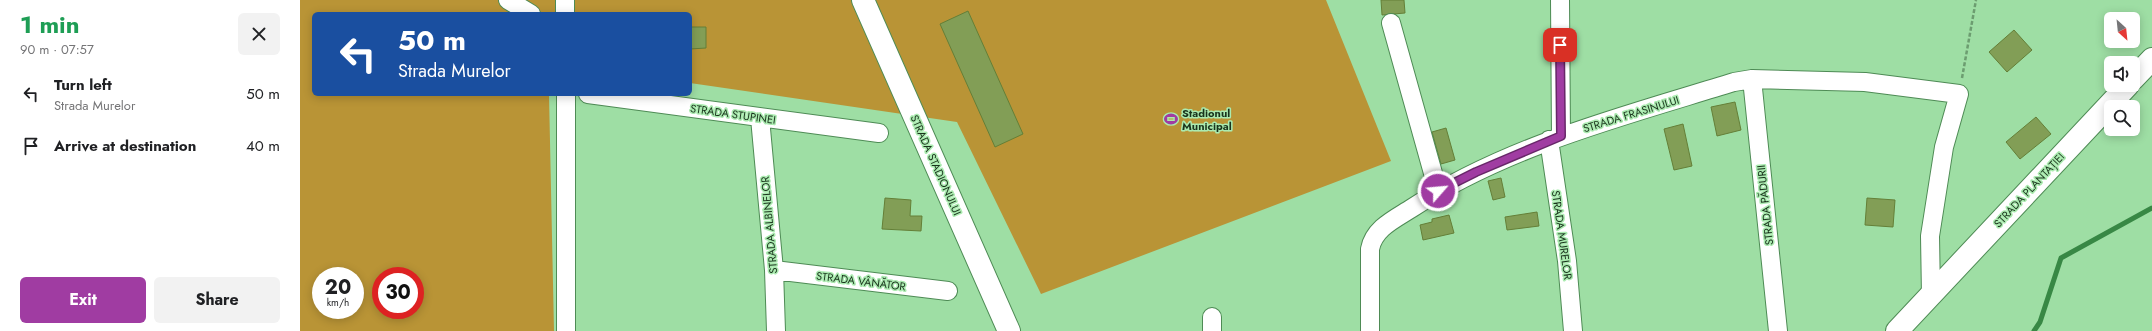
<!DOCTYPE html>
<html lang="en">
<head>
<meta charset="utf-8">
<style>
  :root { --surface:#fff; --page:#f2f2f2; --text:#202124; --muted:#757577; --accent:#a03ca2 }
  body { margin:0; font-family:Jost,sans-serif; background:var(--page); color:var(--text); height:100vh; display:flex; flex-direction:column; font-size:15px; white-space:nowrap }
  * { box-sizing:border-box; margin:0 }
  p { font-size:13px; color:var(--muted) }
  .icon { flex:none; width:22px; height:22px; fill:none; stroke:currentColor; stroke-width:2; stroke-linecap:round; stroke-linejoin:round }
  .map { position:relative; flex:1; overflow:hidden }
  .sheet { display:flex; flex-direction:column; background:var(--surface); width:300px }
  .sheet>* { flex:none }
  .top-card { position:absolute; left:12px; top:12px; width:380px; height:84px; border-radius:6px; box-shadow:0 2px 10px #0003; background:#1a4fa0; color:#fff; overflow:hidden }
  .needle { width:26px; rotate:153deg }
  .controls { position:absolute; left:1804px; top:12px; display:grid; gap:8px }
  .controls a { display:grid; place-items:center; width:36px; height:36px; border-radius:6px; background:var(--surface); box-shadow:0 2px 10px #0003; font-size:20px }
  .speed { position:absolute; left:12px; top:267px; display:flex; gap:8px; font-size:20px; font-weight:700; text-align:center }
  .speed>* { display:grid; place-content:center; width:52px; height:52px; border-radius:50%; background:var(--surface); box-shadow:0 2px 10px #0003; line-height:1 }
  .speed small { font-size:10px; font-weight:400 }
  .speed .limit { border:6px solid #d22; background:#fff; color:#111 }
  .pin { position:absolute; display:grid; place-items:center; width:34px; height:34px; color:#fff; margin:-17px; border-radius:8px; box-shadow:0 2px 6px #0006 }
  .me { position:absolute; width:44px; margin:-22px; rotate:63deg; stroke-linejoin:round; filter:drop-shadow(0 0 3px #0008) }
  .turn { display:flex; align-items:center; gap:14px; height:84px; padding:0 20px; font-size:18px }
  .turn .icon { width:52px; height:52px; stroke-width:2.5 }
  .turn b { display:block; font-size:28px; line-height:34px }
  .round { display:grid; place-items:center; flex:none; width:42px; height:42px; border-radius:6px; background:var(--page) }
  .headline { display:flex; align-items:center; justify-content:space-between; height:68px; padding:0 20px }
  h1 { font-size:24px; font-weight:700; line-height:30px; color:#1e9e55 }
  .action { display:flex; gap:8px; margin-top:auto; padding:8px 20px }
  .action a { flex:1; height:46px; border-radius:6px; background:var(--accent); color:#fff; font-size:16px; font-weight:700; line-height:46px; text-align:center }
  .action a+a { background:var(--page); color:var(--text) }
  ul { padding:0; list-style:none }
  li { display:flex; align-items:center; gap:12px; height:52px; padding:0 20px }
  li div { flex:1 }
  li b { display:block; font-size:15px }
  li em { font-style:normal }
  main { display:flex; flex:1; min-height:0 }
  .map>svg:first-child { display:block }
  .green { fill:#b99436; fill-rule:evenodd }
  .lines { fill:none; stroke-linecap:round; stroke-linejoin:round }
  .stream { stroke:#388845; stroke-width:5 }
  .building { fill:#829e56; stroke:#647f37 }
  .minor-casing { stroke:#4e8b55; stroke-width:20 }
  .major-casing { stroke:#4e8b55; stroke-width:24 }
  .path { stroke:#6c9d70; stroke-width:2.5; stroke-dasharray:4 2; stroke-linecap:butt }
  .minor { stroke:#fff; stroke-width:18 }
  .major { stroke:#fff; stroke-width:22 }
  .route-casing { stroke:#682769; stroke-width:10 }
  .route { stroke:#a03ca2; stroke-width:7 }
  .labels { text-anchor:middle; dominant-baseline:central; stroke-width:3; stroke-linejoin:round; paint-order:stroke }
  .poi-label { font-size:11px; font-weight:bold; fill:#19331c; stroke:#abebb0; text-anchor:start }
  .street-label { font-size:11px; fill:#19331c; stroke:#abebb0 }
</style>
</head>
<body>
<main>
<section class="sheet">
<div class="headline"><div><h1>1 min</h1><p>90 m · 07:57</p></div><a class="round"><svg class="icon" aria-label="close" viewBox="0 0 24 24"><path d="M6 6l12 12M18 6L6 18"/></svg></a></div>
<ul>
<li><svg class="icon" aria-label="left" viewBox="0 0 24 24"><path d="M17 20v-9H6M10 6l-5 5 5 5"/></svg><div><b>Turn left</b><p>Strada Murelor</p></div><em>50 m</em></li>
<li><svg class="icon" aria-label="arrive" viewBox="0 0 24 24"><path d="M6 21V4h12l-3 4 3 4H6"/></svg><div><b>Arrive at destination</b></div><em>40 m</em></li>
</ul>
<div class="action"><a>Exit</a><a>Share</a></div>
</section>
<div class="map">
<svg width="1852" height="331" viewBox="0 0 1852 331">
  <rect width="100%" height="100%" fill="#9edea4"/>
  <path class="green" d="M0,0h1026l65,161 -350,133 -84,-172 -267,-39v-69h-376v80h235l5,237h-254zM21,276h34v34h-34zM81,276h34v34h-34z"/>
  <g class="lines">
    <path class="stream" d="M1734,331l6,-9 21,-64 91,-50"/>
  </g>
  <path class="building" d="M1081,0h23l1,13 -23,2z
    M668,11l55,123 -28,13 -55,-123z
    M390,27h16v21l-16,1z
    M1714,30l18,20 -25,22 -18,-20z
    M1435,102l6,28 -24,6 -6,-29z
    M1736,117l15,17 -31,25 -14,-17z
    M1383,124l9,42 -18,4 -10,-41z
    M1146,128l9,32 -14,4 -9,-32z
    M1201,178l4,19 -12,3 -5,-19z
    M585,198l26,2 -1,16h12l-1,15 -39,-2z
    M1567,198l28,2 -2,27 -28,-2z
    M1237,212l2,14 -32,4 -2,-13z
    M1149,215l5,18 -31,7 -3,-15 12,-3v-3z"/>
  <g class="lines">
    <g class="minor-casing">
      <path id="minor" d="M208,0l23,14
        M265,0v14
        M1260,0l1,136
        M1091,23l47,168
        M1452,79l26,252
        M266,94v237
        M288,94l291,39
        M460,118l14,152 2,61
        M1249,140l18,121 6,70
        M474,270l174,21
        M912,317v14
        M1070,331v-82c4,-21 25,-30 42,-41 97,-63 212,-92 322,-126l18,-3 113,3 94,12 -15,53 -14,89 1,59"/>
    </g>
    <g class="major-casing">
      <path id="major" d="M563,0l146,331
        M1833,79l19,-20
        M1597,331l231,-246"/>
    </g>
    <path class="path" d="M1662,78l14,-78"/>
    <use href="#minor" class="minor"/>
    <use href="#major" class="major"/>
  </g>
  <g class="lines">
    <g class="route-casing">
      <path id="route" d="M1138,191l38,-19 85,-36 -1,-91"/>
    </g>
    <use href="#route" class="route"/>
  </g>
  <defs>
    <g id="stadium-bare" transform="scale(1.08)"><path d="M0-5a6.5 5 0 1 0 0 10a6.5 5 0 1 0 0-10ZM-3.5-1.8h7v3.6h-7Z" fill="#a03ca2" stroke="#abebb0" stroke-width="2.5" paint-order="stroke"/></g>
  </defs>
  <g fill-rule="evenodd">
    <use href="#stadium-bare" x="871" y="119"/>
  </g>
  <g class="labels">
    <g class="poi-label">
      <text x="882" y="113">Stadionul<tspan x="882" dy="13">Municipal</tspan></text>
    </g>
    <g class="street-label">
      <text transform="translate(433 114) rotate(8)">STRADA STUPINEI</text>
      <text transform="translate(1331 114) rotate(-17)">STRADA FRASINULUI</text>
      <text transform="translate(636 165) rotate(66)">STRADA STADIONULUI</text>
      <text transform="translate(1729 190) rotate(-47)">STRADA PLANTAȚIEI</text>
      <text transform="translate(1465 205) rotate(-96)">STRADA PĂDURII</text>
      <text transform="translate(469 225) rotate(-95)">STRADA ALBINELOR</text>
      <text transform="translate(1262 235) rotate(82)">STRADA MURELOR</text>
      <text transform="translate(561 281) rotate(7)">STRADA VÂNĂTOR</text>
    </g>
  </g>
</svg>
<div class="controls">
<a><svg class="needle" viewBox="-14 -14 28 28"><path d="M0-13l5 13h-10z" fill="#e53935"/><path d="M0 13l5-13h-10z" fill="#757577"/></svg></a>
<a><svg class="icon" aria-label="sound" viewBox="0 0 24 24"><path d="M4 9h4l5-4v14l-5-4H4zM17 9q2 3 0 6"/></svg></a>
<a><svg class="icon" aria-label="search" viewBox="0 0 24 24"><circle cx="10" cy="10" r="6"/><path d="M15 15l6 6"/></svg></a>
</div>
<div class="speed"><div>20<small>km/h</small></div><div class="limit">30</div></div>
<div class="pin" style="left:1260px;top:45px;background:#d93025"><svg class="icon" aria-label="arrive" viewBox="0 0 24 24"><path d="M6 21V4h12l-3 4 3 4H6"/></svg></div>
<svg class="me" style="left:1138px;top:191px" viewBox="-20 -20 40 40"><circle r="17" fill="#a03ca2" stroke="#fff" stroke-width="3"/><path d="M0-11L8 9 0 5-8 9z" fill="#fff"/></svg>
<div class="top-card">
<div class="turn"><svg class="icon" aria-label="left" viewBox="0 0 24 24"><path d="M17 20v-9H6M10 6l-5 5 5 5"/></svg><div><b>50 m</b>Strada Murelor</div></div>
</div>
</div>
</main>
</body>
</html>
